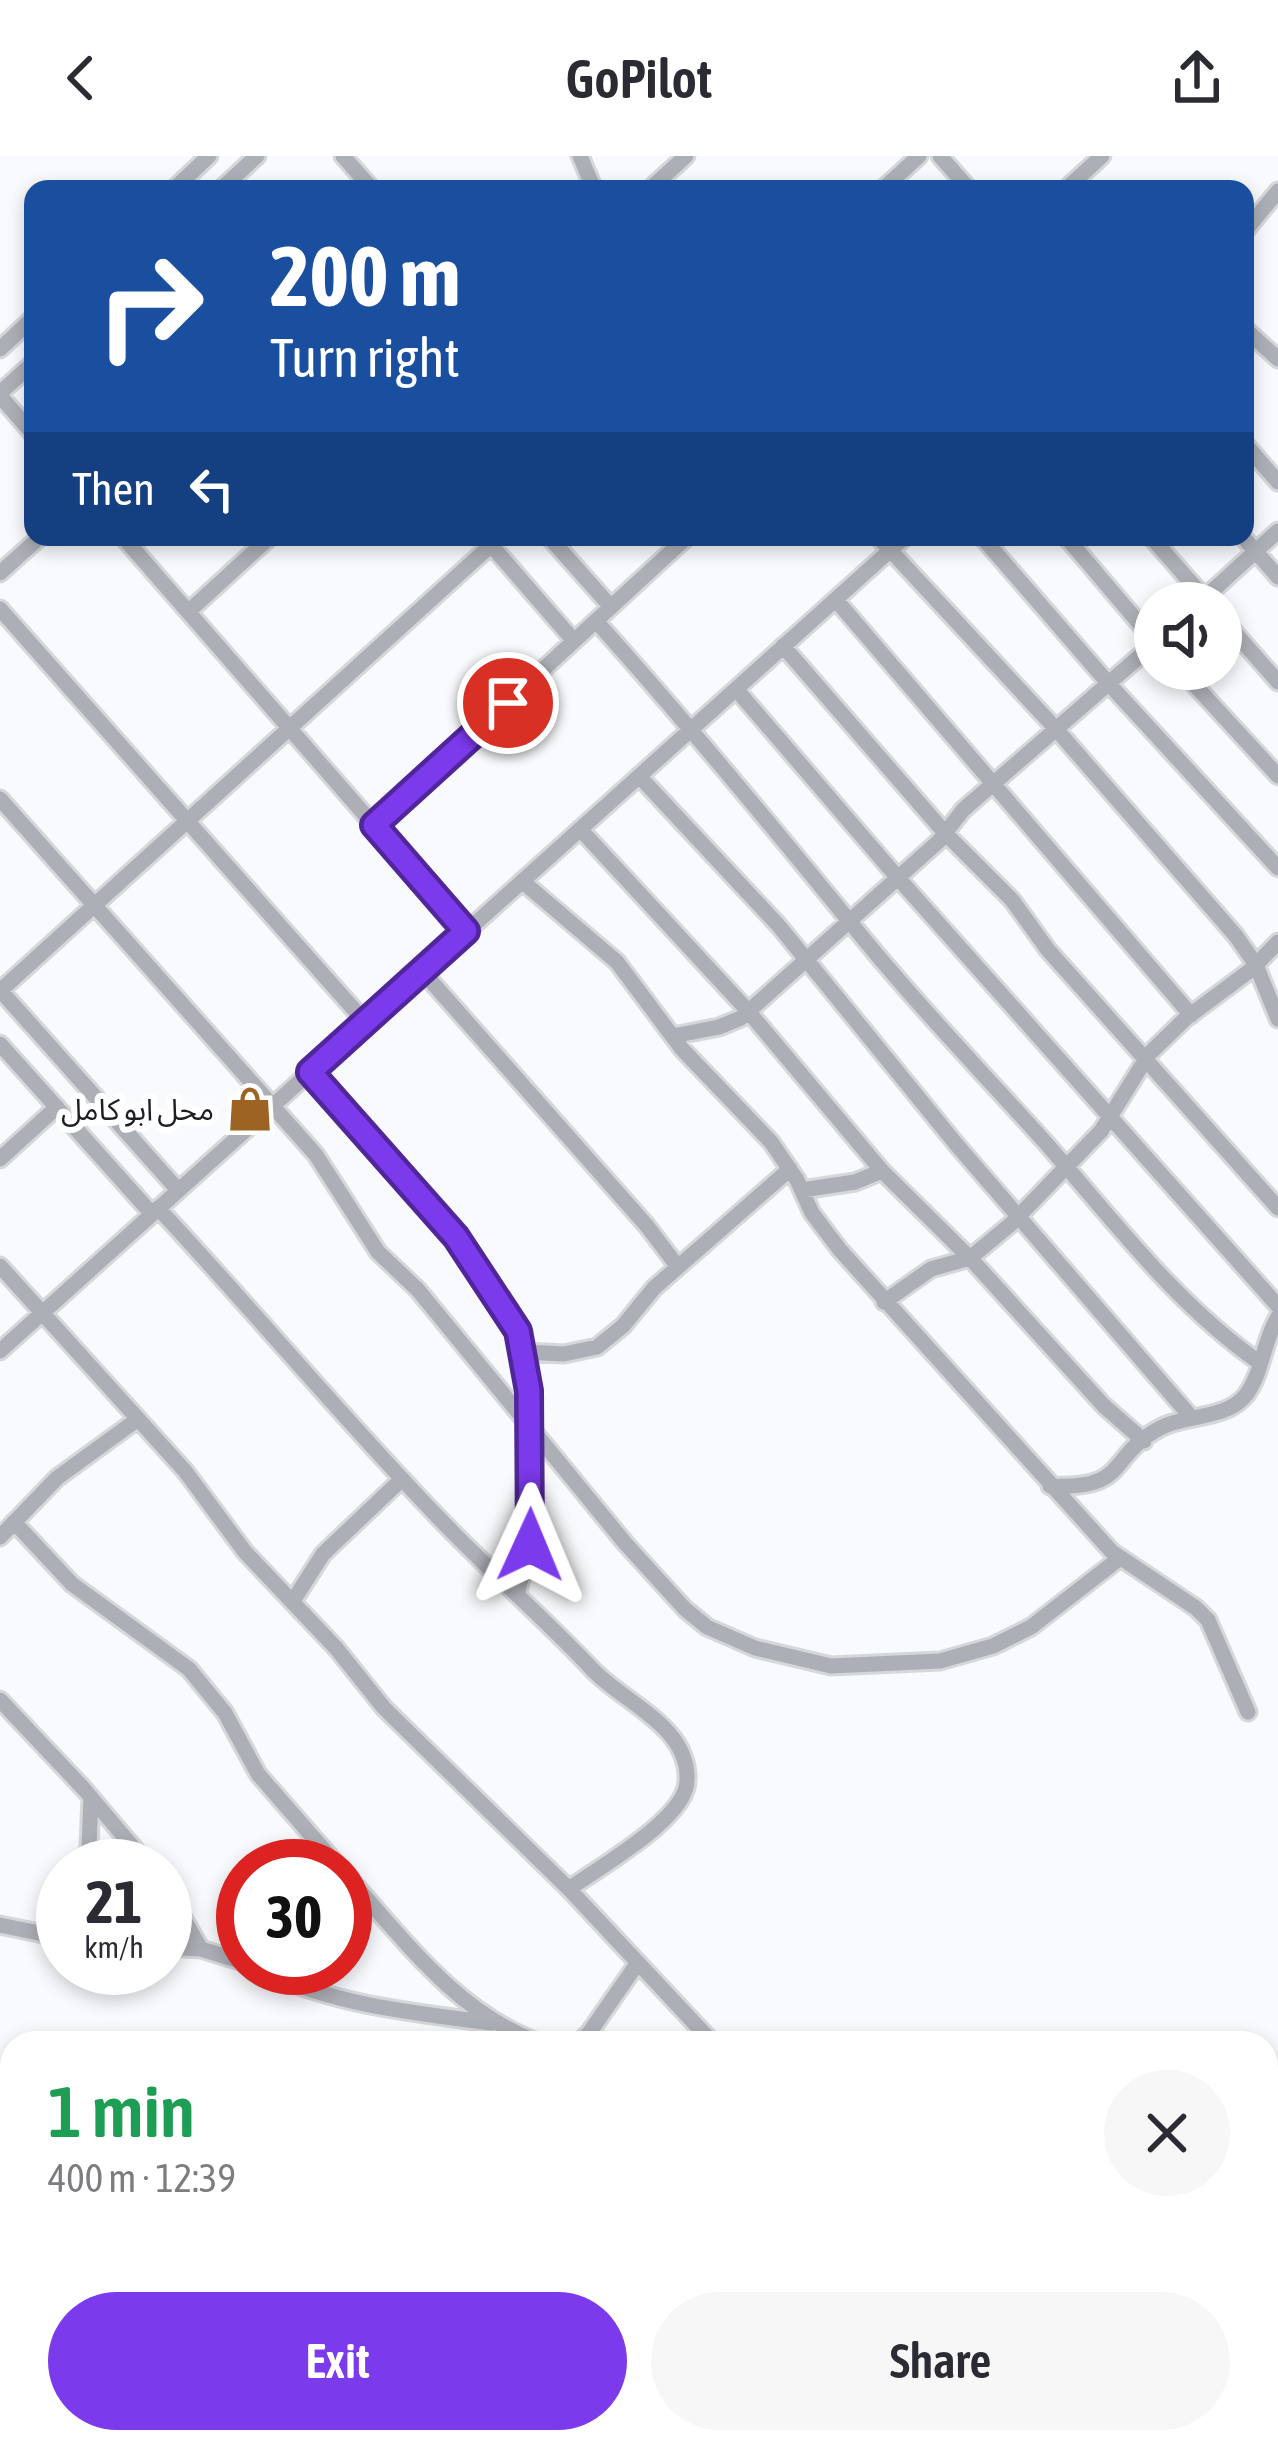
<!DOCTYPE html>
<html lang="en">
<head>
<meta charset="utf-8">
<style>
  :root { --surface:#fff; --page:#f7f7f7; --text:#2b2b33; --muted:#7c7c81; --accent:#7c3aed }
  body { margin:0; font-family:"Asap Condensed","Noto Sans Arabic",sans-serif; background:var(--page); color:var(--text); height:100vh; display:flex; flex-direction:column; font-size:45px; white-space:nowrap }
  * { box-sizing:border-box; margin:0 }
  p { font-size:39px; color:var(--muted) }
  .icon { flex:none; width:66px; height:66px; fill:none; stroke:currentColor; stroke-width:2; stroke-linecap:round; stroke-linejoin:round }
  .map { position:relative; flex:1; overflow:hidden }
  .sheet { position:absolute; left:0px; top:1875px; width:1278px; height:423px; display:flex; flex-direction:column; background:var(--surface); border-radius:36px 36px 0 0; box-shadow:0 6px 18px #0003 }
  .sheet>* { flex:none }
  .banner { position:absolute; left:24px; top:24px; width:1230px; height:366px; border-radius:24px; box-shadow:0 6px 18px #0003; background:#1a4fa0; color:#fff; overflow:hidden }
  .controls { position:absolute; left:1134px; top:426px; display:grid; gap:24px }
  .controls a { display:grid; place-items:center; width:108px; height:108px; border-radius:50%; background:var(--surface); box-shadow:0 6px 18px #0003; font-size:60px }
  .speed { position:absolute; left:36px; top:1683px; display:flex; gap:24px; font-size:60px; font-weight:700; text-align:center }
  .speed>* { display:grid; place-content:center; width:156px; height:156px; border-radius:50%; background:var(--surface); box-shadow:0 6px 18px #0003; line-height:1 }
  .speed small { font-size:30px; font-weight:400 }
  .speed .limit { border:18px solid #d22; background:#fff; color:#111 }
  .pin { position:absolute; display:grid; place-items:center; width:102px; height:102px; color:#fff; margin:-51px; border:6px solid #fff; border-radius:50%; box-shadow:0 3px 12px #0007 }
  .me { position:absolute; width:132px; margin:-66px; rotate:1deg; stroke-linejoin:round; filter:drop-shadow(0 0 9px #0008) }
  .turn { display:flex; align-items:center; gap:42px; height:252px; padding:0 48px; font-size:54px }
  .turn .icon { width:156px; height:156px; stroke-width:2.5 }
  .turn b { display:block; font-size:84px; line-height:102px }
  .then { display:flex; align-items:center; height:114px; padding:0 48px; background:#0003; gap:24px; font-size:45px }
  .round { display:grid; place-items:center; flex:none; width:126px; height:126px; border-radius:63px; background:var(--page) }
  .headline { display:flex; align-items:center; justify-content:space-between; height:204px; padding:0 48px }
  h1 { font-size:72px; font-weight:600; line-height:90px; color:#1e9e55 }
  .cta { display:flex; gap:24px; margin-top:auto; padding:24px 48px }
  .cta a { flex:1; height:138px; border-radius:72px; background:var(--accent); color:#fff; font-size:48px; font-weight:600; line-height:138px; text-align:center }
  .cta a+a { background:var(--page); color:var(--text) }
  header { display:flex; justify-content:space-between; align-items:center; height:156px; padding:0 48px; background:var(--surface); font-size:54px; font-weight:600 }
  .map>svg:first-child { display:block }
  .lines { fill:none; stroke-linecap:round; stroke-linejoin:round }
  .minor-casing { stroke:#d6d7da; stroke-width:21 }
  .minor { stroke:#adafb6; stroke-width:15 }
  .route-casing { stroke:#51269a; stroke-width:30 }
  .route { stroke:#7c3aed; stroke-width:21 }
  .labels { text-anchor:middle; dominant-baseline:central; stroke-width:12; stroke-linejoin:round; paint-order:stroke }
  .poi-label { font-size:30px; fill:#1d1e24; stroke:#fff; text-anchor:end }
</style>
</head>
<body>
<header><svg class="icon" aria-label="back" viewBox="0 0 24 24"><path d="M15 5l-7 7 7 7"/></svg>GoPilot<svg class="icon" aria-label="share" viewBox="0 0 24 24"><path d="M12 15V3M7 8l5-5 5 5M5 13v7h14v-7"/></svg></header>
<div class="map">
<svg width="1278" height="2297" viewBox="0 0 1278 2297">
  <rect width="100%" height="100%" fill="#f9fafd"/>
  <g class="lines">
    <g class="minor-casing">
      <path id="minor" d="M343,0l29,33
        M580,0l14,33
        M940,0l29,33
        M174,33l35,-33
        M221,33l36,-33
        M650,33l36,-33
        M883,33l36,-33
        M1066,33l36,-33
        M1245,75l33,-40
        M1245,173l33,30
        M0,193l33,-31
        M0,237l33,-30
        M0,240l33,38
        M1245,288l33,38
        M123,381l343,394
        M549,381l62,70
        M878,381l178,192 180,207 20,29 22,54
        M982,381l127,147 169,184
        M1066,381l89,105
        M1151,381l57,65
        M1243,381l35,40
        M491,389l83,96
        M0,417l40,-36
        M836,444l355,415
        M1199,447l79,-72
        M0,453l365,413
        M188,456l82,-75
        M1221,461l57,65
        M596,465c88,98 171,199 254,301 61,76 129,147 194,219 69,78 130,162 216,222
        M783,490l162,187 67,67 36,50 230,258
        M1180,513l98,107
        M736,533l162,189 380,428
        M639,620l140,150 177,218 235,273
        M0,643l316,356 62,97 40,38 207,253 60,66 22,18 48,21 76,18 109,-5 53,-15 38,-19 89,-69
        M374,669l313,-288
        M580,673l168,182 134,160 88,87 134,148 40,35
        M522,725l95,81 65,87 89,93 26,38 15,33 28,37 272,302 84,56 12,12 40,92
        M422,815l225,255 31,41
        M0,834l178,200
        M0,835l500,-454
        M673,880l46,-9 22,-9 198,-177 24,-31 192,-167
        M0,888l152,170
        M310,916c58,65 192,196 213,276 8,30 4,61 6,92 4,53 2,103 -12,155
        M0,1003l57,-52
        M802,1034l53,-8 27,-11
        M158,1052c94,101 182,207 277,306 50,53 106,101 156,154 32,35 99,58 96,113 -1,38 -88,86 -118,108
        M0,1110l185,205 60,81 91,96 48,60 185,181 144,154
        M884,1146l47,-33 39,-11 41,-34 90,-93 48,-77 36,-35 67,-50 26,-27
        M0,1195l905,-814
        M524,1196l40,2 33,-7 26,-21 31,-38 136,-119
        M1050,1330c81,3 55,-28 110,-58 26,-14 66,-8 86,-33 17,-23 17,-54 32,-78
        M14,1366l58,62 117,85 36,44 33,61 80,92
        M0,1381l57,-59 81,-59
        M293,1445l30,-47 79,-75
        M0,1544l83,88 66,78
        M84,1710l5,-19 2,-50
        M345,1718c58,64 111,139 195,169
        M165,1731l36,62
        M0,1769l63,13
        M42,1778l21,-26
        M165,1791l36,2 42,13
        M257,1812c75,37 152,44 234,55
        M578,1887l11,-10 48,-69"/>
    </g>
    <use href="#minor" class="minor"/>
  </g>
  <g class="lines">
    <g class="route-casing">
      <path id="route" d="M508,547l-134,122 92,106 -156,141 146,165 62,94 11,60 1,154"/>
    </g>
    <use href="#route" class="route"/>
  </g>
  <defs>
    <g id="shop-bare" transform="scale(3.6)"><path d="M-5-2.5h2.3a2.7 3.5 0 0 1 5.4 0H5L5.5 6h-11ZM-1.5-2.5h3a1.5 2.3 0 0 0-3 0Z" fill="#9d6322" stroke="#fff" stroke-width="2.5" paint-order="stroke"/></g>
  </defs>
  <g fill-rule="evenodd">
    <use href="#shop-bare" x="250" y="953"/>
  </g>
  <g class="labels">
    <g class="poi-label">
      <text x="214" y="953">محل ابو كامل</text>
    </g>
  </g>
</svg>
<div class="controls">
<a><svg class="icon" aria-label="sound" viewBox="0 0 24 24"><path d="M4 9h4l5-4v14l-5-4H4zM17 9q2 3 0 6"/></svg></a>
</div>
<div class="speed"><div>21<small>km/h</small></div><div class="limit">30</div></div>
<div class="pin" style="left:508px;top:547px;background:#d93025"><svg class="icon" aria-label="arrive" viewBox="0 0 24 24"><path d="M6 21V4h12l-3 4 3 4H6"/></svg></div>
<svg class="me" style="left:530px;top:1389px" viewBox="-20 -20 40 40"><path d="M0-17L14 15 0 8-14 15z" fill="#7c3aed" stroke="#fff" stroke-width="4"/></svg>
<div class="banner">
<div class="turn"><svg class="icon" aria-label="right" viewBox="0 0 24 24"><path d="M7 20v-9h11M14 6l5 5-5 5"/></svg><div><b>200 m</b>Turn right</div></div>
<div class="then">Then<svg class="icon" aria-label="left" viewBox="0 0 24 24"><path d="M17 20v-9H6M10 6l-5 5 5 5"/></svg></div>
</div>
<section class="sheet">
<div class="headline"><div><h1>1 min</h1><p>400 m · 12:39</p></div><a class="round"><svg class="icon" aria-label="close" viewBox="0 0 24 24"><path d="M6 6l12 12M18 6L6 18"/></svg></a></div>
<div class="cta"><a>Exit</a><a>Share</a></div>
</section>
</div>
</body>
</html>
